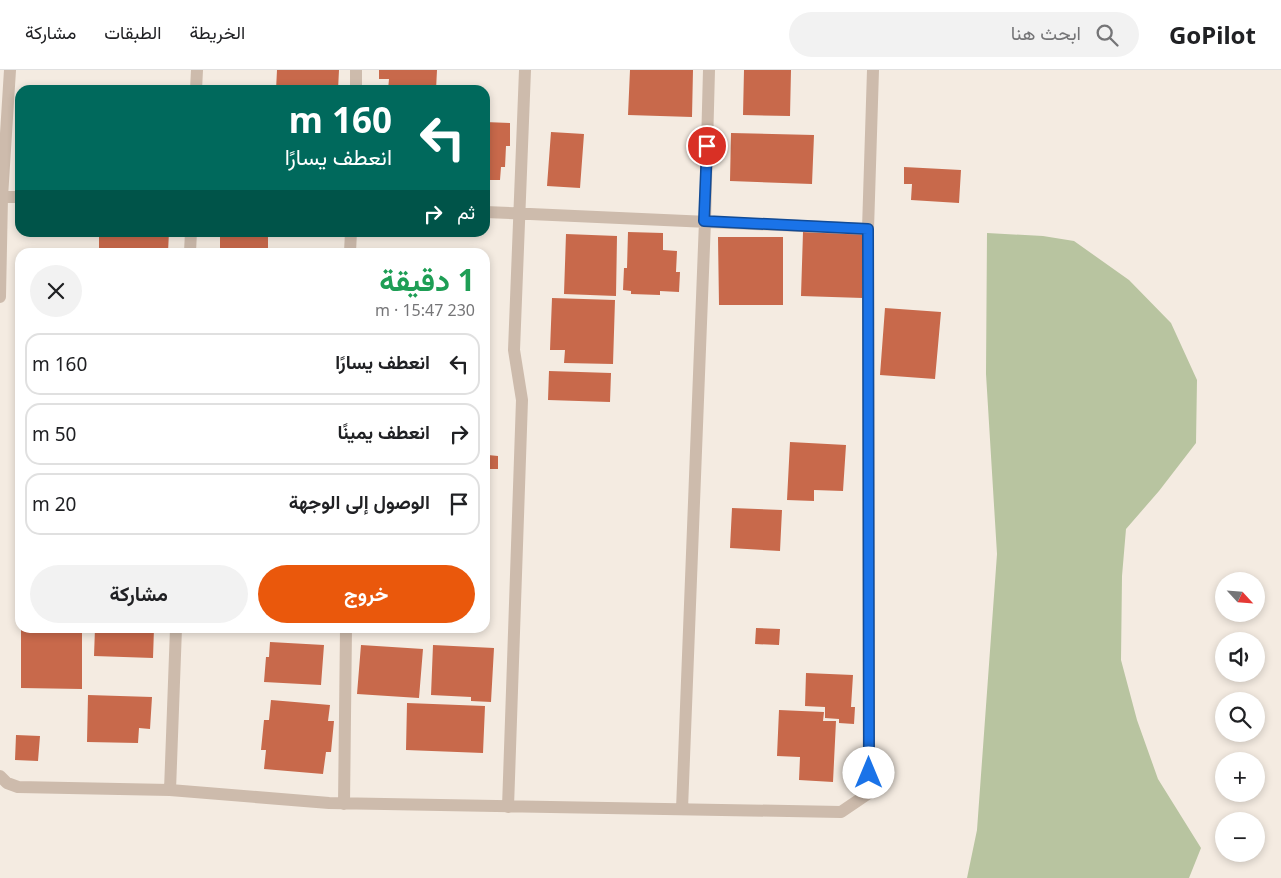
<!DOCTYPE html>
<html lang="ar">
<head>
<meta charset="utf-8">
<style>
  :root { --surface:#fff; --page:#f2f2f2; --text:#202124; --muted:#757577; --line:#e0e0e0; --accent:#ea580c }
  body { margin:0; font-family:"Noto Sans",Vazirmatn,sans-serif; background:var(--page); color:var(--text); direction:rtl; height:100vh; display:flex; flex-direction:column; font-size:19px; white-space:nowrap }
  * { box-sizing:border-box; margin:0 }
  p { font-size:16px; color:var(--muted) }
  .icon { flex:none; width:28px; height:28px; fill:none; stroke:currentColor; stroke-width:2; stroke-linecap:round; stroke-linejoin:round }
  .map { position:relative; flex:1; overflow:hidden; direction:ltr }
  .details { position:absolute; left:15px; top:178px; width:475px; height:385px; display:flex; flex-direction:column; background:var(--surface); border-radius:15px; box-shadow:0 2px 8px #0003; direction:rtl }
  .details>* { flex:none }
  .banner { position:absolute; left:15px; top:15px; width:475px; height:152px; border-radius:15px; box-shadow:0 2px 8px #0003; direction:rtl; background:#00695c; color:#fff; overflow:hidden }
  .needle { width:32px; rotate:116deg }
  .controls { position:absolute; left:1215px; top:502px; display:grid; gap:10px }
  .controls a { display:grid; place-items:center; width:50px; height:50px; border-radius:50%; background:var(--surface); box-shadow:0 2px 8px #0003; font-size:25px }
  .pin { position:absolute; display:grid; place-items:center; width:42px; height:42px; color:#fff; margin:-21px; border:2px solid #fff; border-radius:50%; box-shadow:0 1px 5px #0007 }
  .me { position:absolute; width:55px; margin:-28px; rotate:0deg; stroke-linejoin:round; filter:drop-shadow(0 0 4px #0008) }
  .turn { display:flex; align-items:center; gap:18px; height:105px; padding:0 15px; font-size:22px }
  .turn .icon { width:65px; height:65px; stroke-width:2.5 }
  .turn b { display:block; font-size:35px; line-height:42px }
  .then { display:flex; align-items:center; height:48px; padding:0 15px; background:#0003; gap:10px; font-size:19px }
  .round { display:grid; place-items:center; flex:none; width:52px; height:52px; border-radius:26px; background:var(--page) }
  .head { display:flex; align-items:center; justify-content:space-between; height:85px; padding:0 15px }
  h1 { font-size:30px; font-weight:700; line-height:38px; color:#1e9e55 }
  .action { display:flex; gap:10px; margin-top:auto; padding:10px 15px }
  .action a { flex:1; height:58px; border-radius:30px; background:var(--accent); color:#fff; font-size:20px; font-weight:700; line-height:58px; text-align:center }
  .action a+a { background:var(--page); color:var(--text) }
  ul { padding:0; list-style:none }
  li { display:flex; align-items:center; gap:15px; height:62px; margin:0 10px 8px; padding:0 5px; border:2px solid var(--line); border-radius:15px }
  li div { flex:1 }
  li b { display:block; font-size:19px }
  li em { font-style:normal }
  header { display:flex; align-items:center; gap:30px; box-sizing:border-box; height:70px; padding:0 25px; background:var(--surface); border-bottom:1px solid var(--line) }
  header strong { font-size:24px }
  nav { display:flex; gap:28px; margin-inline-start:auto; font-size:18px }
  .search { width:350px; height:45px; background:var(--page); display:flex; align-items:center; gap:12px; box-sizing:border-box; padding:0 18px; border-radius:28px; color:var(--muted); font-size:19px }
  .map>svg:first-child { display:block }
  .green { fill:#b8c4a0 }
  .building { fill:#c8694b }
  .lines { fill:none; stroke-linecap:round; stroke-linejoin:round }
  .street { stroke:#cdbbac; stroke-width:12 }
  .route-casing { stroke:#114b97; stroke-width:12 }
  .route { stroke:#1a73e8; stroke-width:9 }
</style>
</head>
<body>
<header>
<strong>GoPilot</strong>
<div class="search"><svg class="icon" aria-label="search" viewBox="0 0 24 24"><circle cx="10" cy="10" r="6"/><path d="M15 15l6 6"/></svg>ابحث هنا</div>
<nav><a>الخريطة</a><a>الطبقات</a><a>مشاركة</a></nav>
</header>
<div class="map">
<svg width="1281" height="808" viewBox="0 0 1281 808">
  <rect width="100%" height="100%" fill="#f4ebe1"/>
  <path class="green" d="M987,163l56,3 31,5 55,39 42,43 26,57 -1,63 -37,48 -33,38 -4,47 -1,84 16,60 21,59 43,69 -12,30h-222l10,-48 20,-276 -11,-180z"/>
  <path class="building" d="M277,0h62l-1,20h-62z
    M379,0h58l-1,20h-48l1,-11h-10z
    M630,0h63l-1,47 -64,-2z
    M744,0h47l-1,46 -47,-1z
    M485,52l25,1v23h-4l-1,21h-4l-1,13h-15z
    M551,62l33,2 -4,54 -33,-2z
    M731,63l83,2 -2,49 -82,-3z
    M904,97l57,3 -2,33 -48,-3 1,-16h-8z
    M99,162h70l-1,20h-69z
    M220,162h48v20h-48z
    M628,162l35,1v17l14,1 -1,21h4l-1,20 -19,-1v4l-29,-1v-3l-8,-1 1,-22h3z
    M803,162l62,2 -2,64 -62,-2z
    M566,164l51,2 -1,60 -52,-2z
    M718,167h65v68h-64z
    M552,228l63,2 -2,64 -49,-1 1,-13h-15z
    M885,238l56,4 -6,67 -55,-4z
    M549,301l62,2 -1,29 -62,-2z
    M790,372l56,3 -3,46 -29,-1v11l-27,-1z
    M485,373h3v12l10,1v13h-10l-1,19h-2z
    M732,438l50,2 -2,41 -50,-3z
    M95,558h59l-1,30 -59,-2z
    M756,558l24,1 -1,16 -24,-1z
    M21,560h61v59l-61,-1z
    M270,572l54,3 -3,40 -57,-3 2,-25h3z
    M361,575l62,4 -4,49 -62,-4z
    M433,575l61,3 -3,54 -20,-1v-4l-40,-2z
    M806,603l47,2 -2,32h4l-1,17 -15,-1v-4l-14,-1v-11l-20,-1z
    M88,625l64,2 -2,32 -11,-1 -1,15 -51,-1z
    M271,630l59,5 -2,16h6l-3,31h-5l-3,22 -59,-5 2,-19h-5l3,-30h5z
    M407,633l78,3 -2,47 -77,-3z
    M779,640l45,2 -1,9h13l-3,61 -34,-2 1,-23 -23,-1z
    M16,665l24,1 -2,25 -23,-1z"/>
  <g class="lines">
    <path class="street" d="M196,20l1,-20
      M356,20v-20
      M2,127h18
      M485,142l383,17
      M190,182l1,-20
      M350,182l1,-20
      M0,227l2,-100 8,-127
      M0,706l7,7 11,4 152,3 159,13 512,9 28,-19 -1,-564 5,-159
      M170,720l6,-162
      M344,734l2,-176
      M508,737l14,-407 -8,-50 11,-280
      M682,739l23,-588 4,-151"/>
  </g>
  <g class="lines">
    <g class="route-casing">
      <path id="route" d="M707,76l-3,75 164,8 1,544"/>
    </g>
    <use href="#route" class="route"/>
  </g>
</svg>
<div class="controls">
<a><svg class="needle" viewBox="-14 -14 28 28"><path d="M0-13l5 13h-10z" fill="#e53935"/><path d="M0 13l5-13h-10z" fill="#757577"/></svg></a>
<a><svg class="icon" aria-label="sound" viewBox="0 0 24 24"><path d="M4 9h4l5-4v14l-5-4H4zM17 9q2 3 0 6"/></svg></a>
<a><svg class="icon" aria-label="search" viewBox="0 0 24 24"><circle cx="10" cy="10" r="6"/><path d="M15 15l6 6"/></svg></a>
<a>+</a>
<a>−</a>
</div>
<div class="pin" style="left:707px;top:76px;background:#d93025"><svg class="icon" aria-label="arrive" viewBox="0 0 24 24"><path d="M6 21V4h12l-3 4 3 4H6"/></svg></div>
<svg class="me" style="left:869px;top:703px" viewBox="-20 -20 40 40"><circle r="19" fill="#fff"/><path d="M0-13L10 11 0 6-10 11z" fill="#1a73e8"/></svg>
<div class="banner">
<div class="turn"><svg class="icon" aria-label="left" viewBox="0 0 24 24"><path d="M17 20v-9H6M10 6l-5 5 5 5"/></svg><div><b>160 m</b>انعطف يسارًا</div></div>
<div class="then">ثم<svg class="icon" aria-label="right" viewBox="0 0 24 24"><path d="M7 20v-9h11M14 6l5 5-5 5"/></svg></div>
</div>
<section class="details">
<div class="head"><div><h1>1 دقيقة</h1><p>230 m · 15:47</p></div><a class="round"><svg class="icon" aria-label="close" viewBox="0 0 24 24"><path d="M6 6l12 12M18 6L6 18"/></svg></a></div>
<ul>
<li><svg class="icon" aria-label="left" viewBox="0 0 24 24"><path d="M17 20v-9H6M10 6l-5 5 5 5"/></svg><div><b>انعطف يسارًا</b></div><em>160 m</em></li>
<li><svg class="icon" aria-label="right" viewBox="0 0 24 24"><path d="M7 20v-9h11M14 6l5 5-5 5"/></svg><div><b>انعطف يمينًا</b></div><em>50 m</em></li>
<li><svg class="icon" aria-label="arrive" viewBox="0 0 24 24"><path d="M6 21V4h12l-3 4 3 4H6"/></svg><div><b>الوصول إلى الوجهة</b></div><em>20 m</em></li>
</ul>
<div class="action"><a>خروج</a><a>مشاركة</a></div>
</section>
</div>
</body>
</html>
